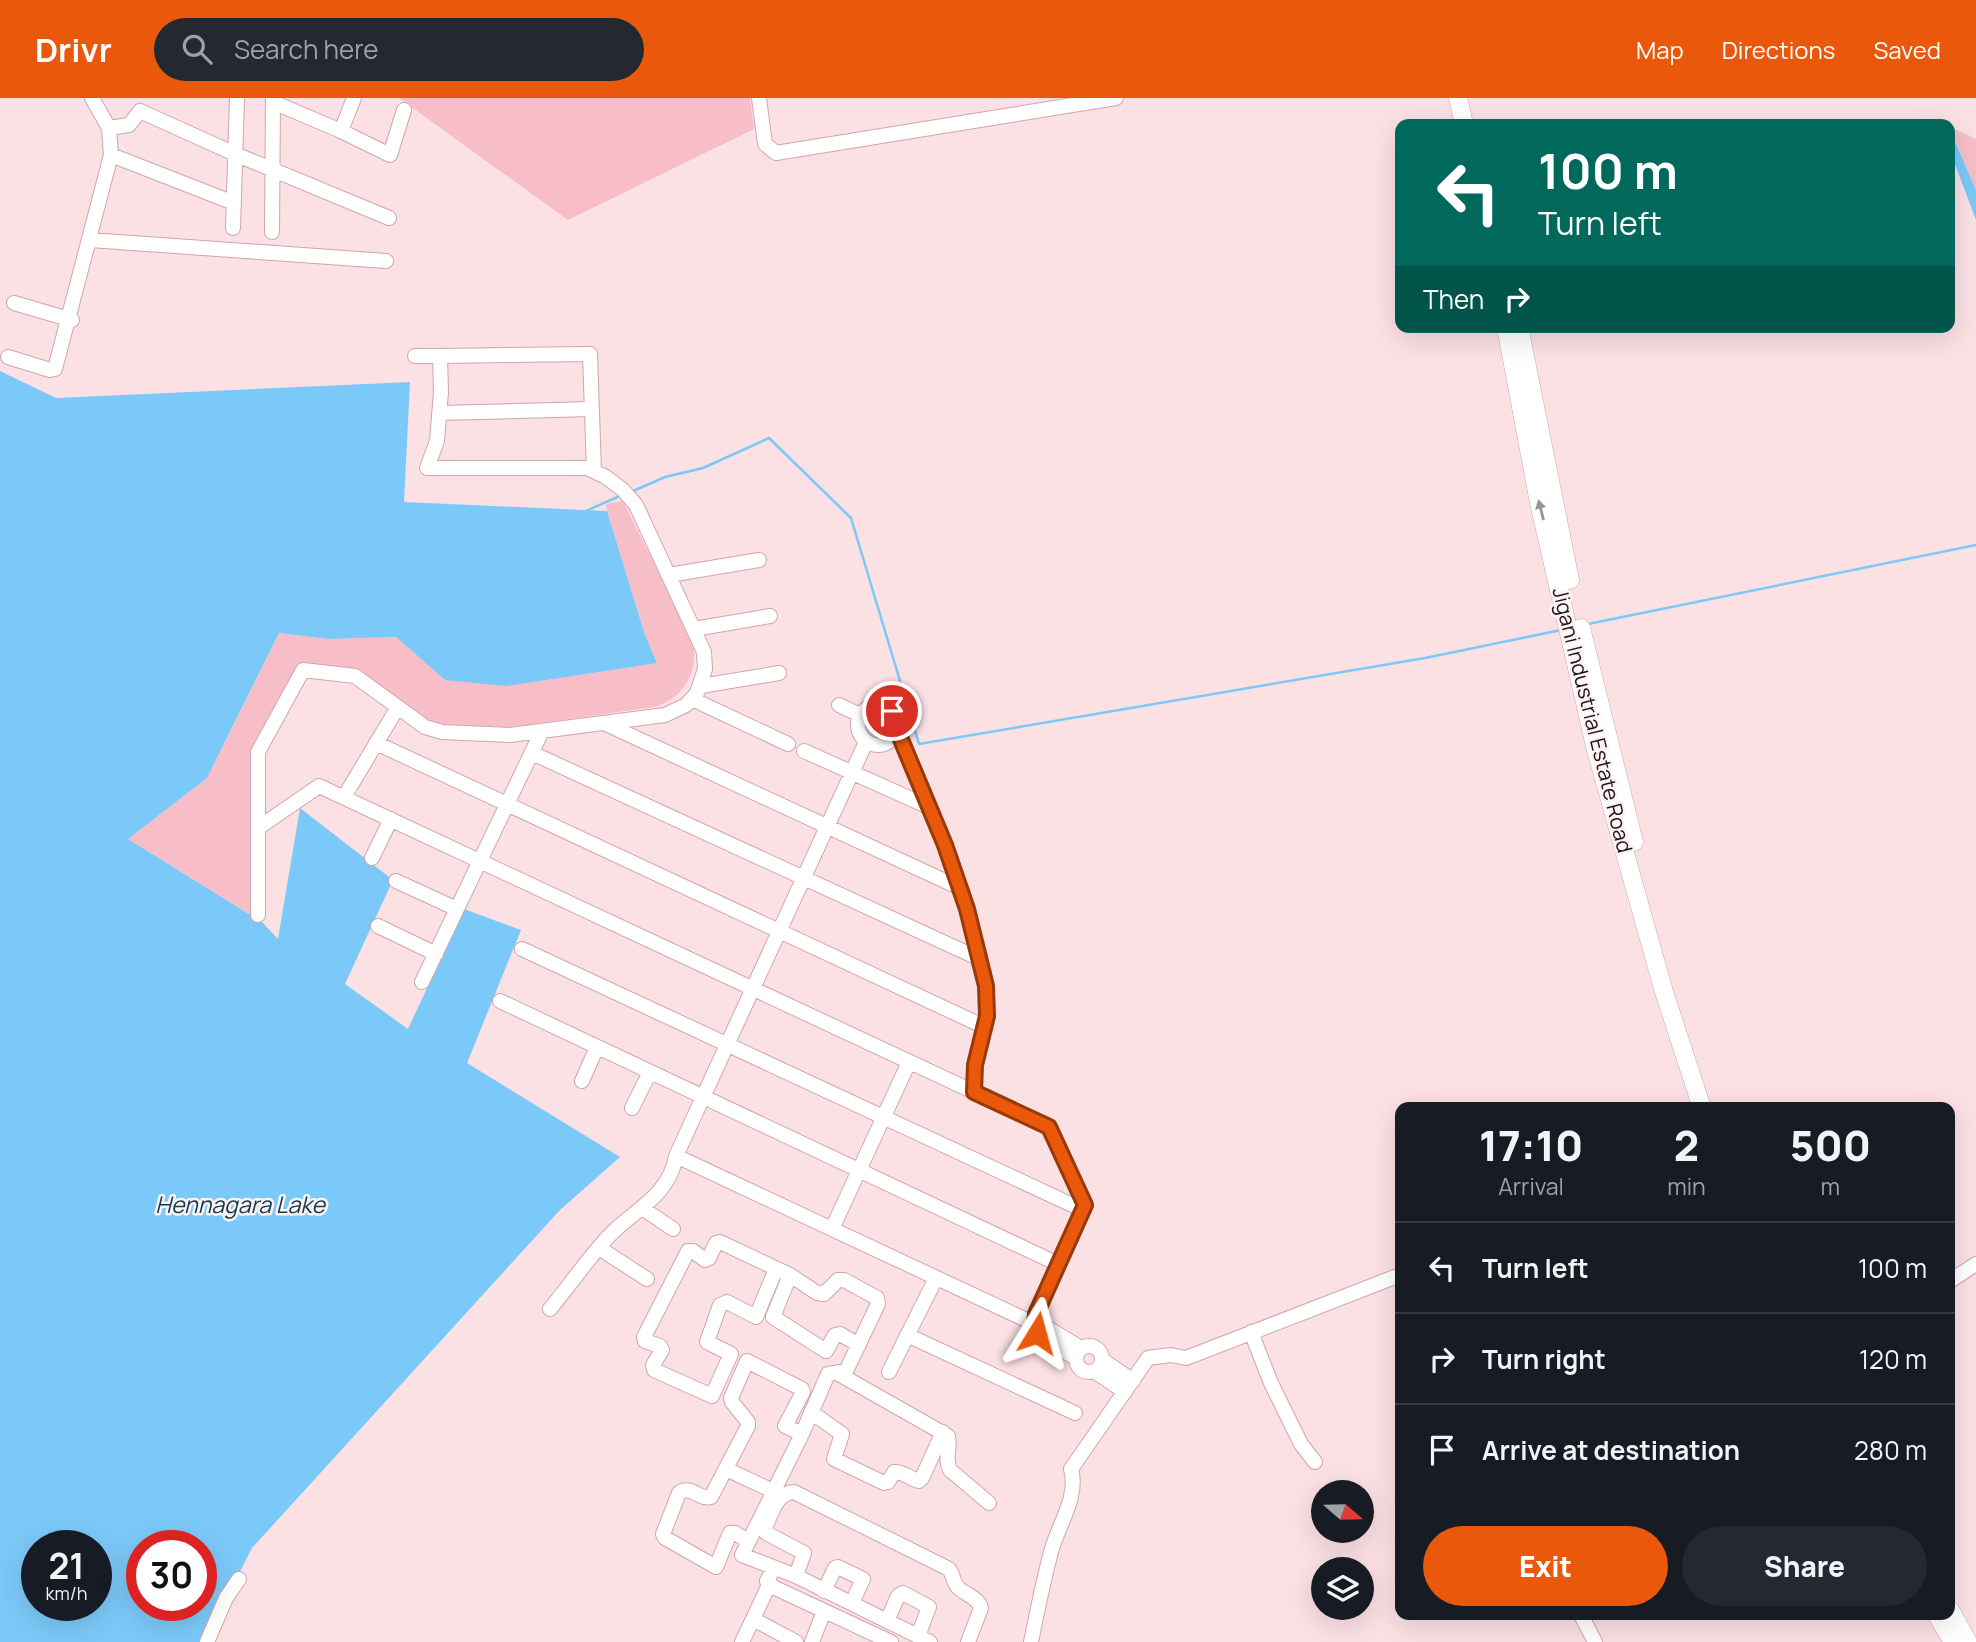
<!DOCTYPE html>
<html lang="en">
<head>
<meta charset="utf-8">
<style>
  :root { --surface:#171b24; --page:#242831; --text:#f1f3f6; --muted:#9ea1a6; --line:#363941; --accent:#ea580c }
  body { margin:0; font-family:Manrope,sans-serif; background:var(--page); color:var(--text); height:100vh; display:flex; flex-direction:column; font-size:26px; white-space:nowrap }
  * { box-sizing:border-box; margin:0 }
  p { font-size:23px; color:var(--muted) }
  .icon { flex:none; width:38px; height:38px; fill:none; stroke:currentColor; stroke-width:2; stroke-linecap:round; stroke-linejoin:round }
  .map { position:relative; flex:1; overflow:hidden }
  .side { position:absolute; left:1395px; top:1004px; width:560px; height:518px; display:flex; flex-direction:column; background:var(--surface); border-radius:14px; box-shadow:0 7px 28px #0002 }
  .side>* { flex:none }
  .banner { position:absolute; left:1395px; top:21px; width:560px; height:214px; border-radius:14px; box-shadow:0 7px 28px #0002; background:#00695c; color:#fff; overflow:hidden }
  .needle { width:46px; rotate:110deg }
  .tools { position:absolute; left:1311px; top:1382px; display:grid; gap:14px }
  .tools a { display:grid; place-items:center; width:63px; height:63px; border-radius:50%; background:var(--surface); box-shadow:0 7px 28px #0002; font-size:35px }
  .speed { position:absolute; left:21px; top:1432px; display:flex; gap:14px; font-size:35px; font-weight:700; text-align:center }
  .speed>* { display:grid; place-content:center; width:91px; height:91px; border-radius:50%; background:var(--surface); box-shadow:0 7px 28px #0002; line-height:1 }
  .speed small { font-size:18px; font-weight:400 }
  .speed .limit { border:10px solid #d22; background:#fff; color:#111 }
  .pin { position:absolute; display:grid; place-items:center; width:60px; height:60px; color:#fff; margin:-30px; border:4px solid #fff; border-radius:50%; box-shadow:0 2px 7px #0007 }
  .me { position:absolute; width:77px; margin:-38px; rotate:8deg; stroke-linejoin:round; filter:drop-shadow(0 0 5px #0008) }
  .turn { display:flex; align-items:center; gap:24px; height:147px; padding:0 28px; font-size:32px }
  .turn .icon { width:91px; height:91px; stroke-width:2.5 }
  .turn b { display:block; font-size:49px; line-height:60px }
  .then { display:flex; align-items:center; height:66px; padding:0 28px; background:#0003; gap:14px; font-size:26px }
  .eta { display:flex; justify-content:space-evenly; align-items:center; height:119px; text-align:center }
  .eta b { font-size:42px; font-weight:800; line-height:49px }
  .cta { display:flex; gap:14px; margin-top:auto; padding:14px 28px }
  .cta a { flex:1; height:80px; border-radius:42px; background:var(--accent); color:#fff; font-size:28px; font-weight:800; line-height:80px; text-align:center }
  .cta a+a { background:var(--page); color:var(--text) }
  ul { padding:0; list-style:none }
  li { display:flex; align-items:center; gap:21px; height:91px; padding:0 28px; border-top:2px solid var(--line) }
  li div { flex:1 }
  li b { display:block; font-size:26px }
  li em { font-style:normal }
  header { display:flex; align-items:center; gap:42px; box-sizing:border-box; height:98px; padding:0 35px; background:var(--accent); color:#fff }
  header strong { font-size:33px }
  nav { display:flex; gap:38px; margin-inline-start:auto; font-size:24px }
  .search { width:490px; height:63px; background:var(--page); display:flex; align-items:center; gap:18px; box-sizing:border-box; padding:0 24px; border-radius:38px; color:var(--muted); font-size:26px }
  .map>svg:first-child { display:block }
  .green { fill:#f8bec8 }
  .water { fill:#7bc9f8; fill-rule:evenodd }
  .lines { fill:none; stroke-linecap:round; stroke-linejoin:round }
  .stream { stroke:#7bc9f8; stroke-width:2.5 }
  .minor-casing { stroke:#cfa6ad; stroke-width:16 }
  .major-casing { stroke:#cfa6ad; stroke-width:19 }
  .minor { stroke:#fff; stroke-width:14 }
  .major { stroke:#fff; stroke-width:18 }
  .oneway { fill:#9b9496 }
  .route-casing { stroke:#983908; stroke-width:18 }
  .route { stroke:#ea580c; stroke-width:12 }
  .labels { text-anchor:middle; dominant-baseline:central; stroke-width:5; stroke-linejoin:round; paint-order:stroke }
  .street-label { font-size:21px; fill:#201215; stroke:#fcf3f4 }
  .water-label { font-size:23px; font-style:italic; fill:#16394c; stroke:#fcf3f4 }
</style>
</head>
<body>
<header>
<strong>Drivr</strong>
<div class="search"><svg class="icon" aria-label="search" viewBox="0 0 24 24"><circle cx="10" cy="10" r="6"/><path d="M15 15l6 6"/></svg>Search here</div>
<nav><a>Map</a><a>Directions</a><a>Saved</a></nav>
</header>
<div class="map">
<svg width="1976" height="1544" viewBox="0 0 1976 1544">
  <rect width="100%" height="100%" fill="#fbe0e4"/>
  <path class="green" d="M399,0h351l4,31 -186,91z
    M1950,29l26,12v51z
    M623,403l69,139c8,31 -8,58 -38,67l-142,20 -69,-2 -25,-9 -56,-44 -62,-6 -43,83 -4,167 -125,-77 79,-61 72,-145 49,6 68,-2 49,43 212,-17 -12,-28 -38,-124 -1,-7z"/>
  <path class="water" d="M1950,31l26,61v30l-26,-69z
    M0,273l56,27 354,-16 -6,120 203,9 38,124 12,28 -151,23 -61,-6 -49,-43 -68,2 -49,-6 -72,145 -79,61 134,83 16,17 22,-131 93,72 -48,104 63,45 56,-120 57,21 -54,133 153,94 -60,53 -308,338 -48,94h-204zM37,1447h59v60h-59zM142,1447h59v60h-59z"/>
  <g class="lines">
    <path class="stream" d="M631,394l34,-15 38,-9 66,-30 82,80 68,226 506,-86 136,-28
      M586,413l36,-16
      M1588,526l388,-79"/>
    <g class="minor-casing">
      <path id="minor" d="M354,0l-13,33 49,24 14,-45
        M759,0l6,46 11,9 340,-55
        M273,4l68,29
        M109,30l20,-3 11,-14 95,43 154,64
        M111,57l123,48
        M233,130l4,-130
        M272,134l1,-134
        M90,142l296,21
        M14,205l58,17
        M415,258h25
        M8,259l42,13 5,-1 56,-214 -2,-27 -17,-30
        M439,315l153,-4
        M669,477l90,-15
        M694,531l76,-13
        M701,588l78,-13
        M692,601l96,45
        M858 627a20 20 0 1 1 40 0a20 20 0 1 1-40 0Z
        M839,607l21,10
        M606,626l354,164
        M897,632l48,115 22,64 19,77 1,30 -12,49 -1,27
        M866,644l-190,414 359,168
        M376,645l609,284
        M804,653l125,56
        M532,655l448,206
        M344,699l54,-90
        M258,730l61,-42 730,341 36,78 -49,109c-5,25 22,33 40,44
        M372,760l19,-39
        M396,783l61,28
        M258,817v-163l45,-82 52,6 70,51 17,5 68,3 155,-20 21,-10 11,-12 8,-24 -1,-17 -68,-147 -13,-15 -17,-13 -19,-9h-160l10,-27 4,-49 -1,-36 150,-2 4,117
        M378,828l58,28
        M522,851l561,261
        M422,884l120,-251
        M500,903l558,263
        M582,983l15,-34
        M632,1010l18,-36
        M642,1110l31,21
        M832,1131l77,-167
        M599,1150l48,31
        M776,1171l-20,48 -29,-15 -7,3 -13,37 24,12 -19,42 -58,-26 -1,-5 9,-15 -2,-4 -15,-5 -1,-4 44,-86h5l12,9 4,-2 7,-15 4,-1 70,33
        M1950,1183l26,-17
        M550,1211c19,-23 37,-49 58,-72 25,-27 61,-40 68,-81
        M1035,1228l11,1 35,21
        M1251,1234l20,51 30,61 14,18
        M907,1237l168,78
        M859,1247l-19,-11 -5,1 -9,16 -53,-34 17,-42 27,18 7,1 14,-14h6l33,18 1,6 -32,67 -18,3 -26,60 -60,121 54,21 134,66
        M1076 1261a13 13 0 1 1 26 0a13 13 0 1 1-26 0Z
        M1103,1262l30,21
        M1094,1273l31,21
        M889,1274l47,-94
        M837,1275l111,63c3,12 -4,22 2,34l39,33
        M811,1314l31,22 -8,25 50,24 4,-1 6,-10c9,-1 16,7 25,9l3,-3 21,-46
        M726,1371l47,22
        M748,1443l-13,-8h-5l-14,34 -51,-29 -2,-4 16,-41c12,-9 21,8 32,4l37,-71v-4l-16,-20 -1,-4 16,-37 55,28 1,3 -18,34 17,8
        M773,1471l-6,12 6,6 118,55
        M796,1478l8,-23 -38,-20 -1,-5c6,-14 12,-36 29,-36l155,77c4,5 4,11 7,16 7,10 22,11 25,23l-13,34
        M824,1493l11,-23 3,-1 25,12 -11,24
        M1581,1517l14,27
        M753,1521l43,23
        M887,1523l11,-25 5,-3 26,14 -11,29
        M207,1544l19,-44 13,-19
        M742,1544l27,-57
        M812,1544l12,-31
        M1031,1544c6,-30 12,-60 20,-90 7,-27 28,-55 20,-83l77,-111 23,-3 15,3 214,-83"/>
    </g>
    <g class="major-casing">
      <path id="major" d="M1458,0l6,26
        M1506,229l33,176 57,247 68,242 38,116
        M1519,229l51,253
        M1581,530l53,214
        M1950,1512l18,32
        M1937,1517l16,27"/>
    </g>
    <use href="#minor" class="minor"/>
    <use href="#major" class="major"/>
  </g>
  <defs><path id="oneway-solid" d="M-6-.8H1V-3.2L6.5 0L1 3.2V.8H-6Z" transform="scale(1.75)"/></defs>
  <use class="oneway" href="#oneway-solid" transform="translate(1541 412) rotate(-104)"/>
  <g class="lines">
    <g class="route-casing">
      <path id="route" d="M892,613l5,8v11l48,115 22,64 19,77 1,30 -12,49 -1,27 75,35 36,78 -49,109 -1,10 2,9"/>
    </g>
    <use href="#route" class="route"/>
  </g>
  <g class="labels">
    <g class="street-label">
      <text transform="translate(1593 622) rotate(76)">Jigani Industrial Estate Road</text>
    </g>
    <g class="water-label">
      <text x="240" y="1106">Hennagara Lake</text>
    </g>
  </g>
</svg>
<div class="tools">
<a><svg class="needle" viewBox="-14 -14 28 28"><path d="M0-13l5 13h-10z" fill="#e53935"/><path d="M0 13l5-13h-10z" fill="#9ea1a6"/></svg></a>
<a><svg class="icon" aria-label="layers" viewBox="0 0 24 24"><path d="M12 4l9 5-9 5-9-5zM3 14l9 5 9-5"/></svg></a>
</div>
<div class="speed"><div>21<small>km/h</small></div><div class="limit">30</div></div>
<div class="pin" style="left:892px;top:613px;background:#d93025"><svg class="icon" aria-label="arrive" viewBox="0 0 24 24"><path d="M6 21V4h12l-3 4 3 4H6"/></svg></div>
<svg class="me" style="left:1037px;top:1235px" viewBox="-20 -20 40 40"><path d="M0-17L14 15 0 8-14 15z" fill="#ea580c" stroke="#fff" stroke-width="4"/></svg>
<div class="banner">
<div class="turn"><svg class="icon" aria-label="left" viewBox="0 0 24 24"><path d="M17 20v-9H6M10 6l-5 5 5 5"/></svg><div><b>100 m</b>Turn left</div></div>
<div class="then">Then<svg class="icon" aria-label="right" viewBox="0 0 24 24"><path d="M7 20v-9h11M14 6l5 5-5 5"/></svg></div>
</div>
<section class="side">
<div class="eta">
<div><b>17:10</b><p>Arrival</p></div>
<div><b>2</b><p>min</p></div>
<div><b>500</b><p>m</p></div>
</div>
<ul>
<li><svg class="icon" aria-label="left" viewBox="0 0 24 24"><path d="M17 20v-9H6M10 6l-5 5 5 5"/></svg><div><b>Turn left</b></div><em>100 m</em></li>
<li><svg class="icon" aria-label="right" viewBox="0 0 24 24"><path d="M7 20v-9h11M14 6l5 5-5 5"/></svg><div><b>Turn right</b></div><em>120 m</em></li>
<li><svg class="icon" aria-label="arrive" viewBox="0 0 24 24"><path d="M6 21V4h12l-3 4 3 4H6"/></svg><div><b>Arrive at destination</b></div><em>280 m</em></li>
</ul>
<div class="cta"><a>Exit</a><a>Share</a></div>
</section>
</div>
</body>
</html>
